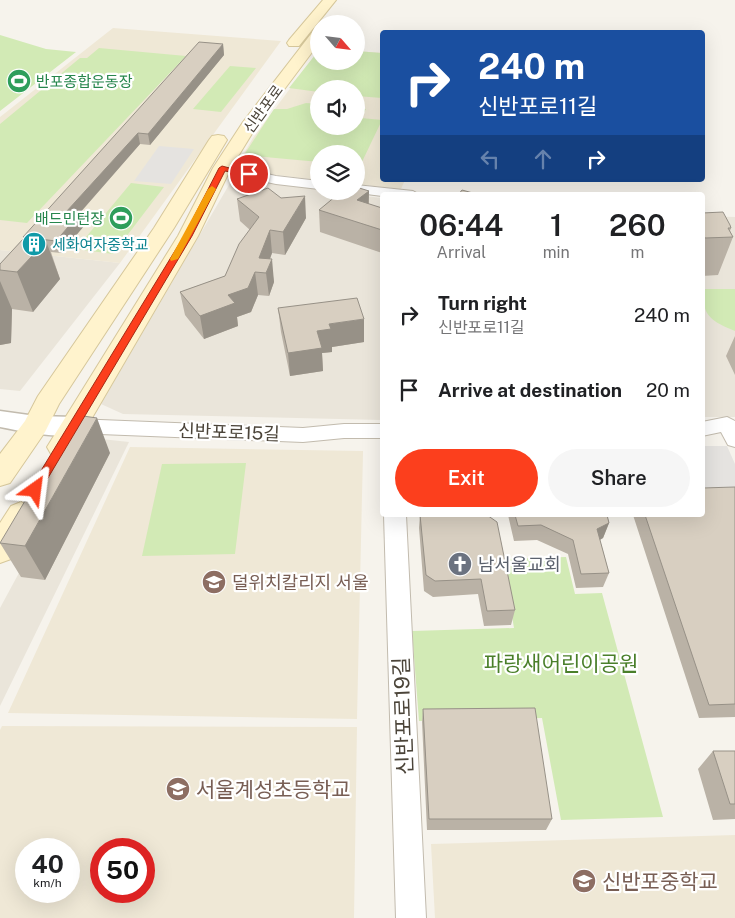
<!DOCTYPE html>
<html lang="en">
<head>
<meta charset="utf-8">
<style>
  :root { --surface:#fff; --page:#f6f6f6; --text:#202124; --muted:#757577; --accent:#fc3f1d }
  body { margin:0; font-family:"Public Sans","Noto Sans KR",sans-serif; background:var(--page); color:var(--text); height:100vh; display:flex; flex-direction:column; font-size:19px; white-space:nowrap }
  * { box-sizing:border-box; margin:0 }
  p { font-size:16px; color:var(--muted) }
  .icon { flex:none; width:28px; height:28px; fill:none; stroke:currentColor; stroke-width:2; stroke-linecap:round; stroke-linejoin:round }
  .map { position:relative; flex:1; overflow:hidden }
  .details { position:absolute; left:380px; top:192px; width:325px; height:325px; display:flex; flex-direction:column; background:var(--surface); border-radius:5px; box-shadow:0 5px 20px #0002 }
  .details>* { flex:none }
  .banner { position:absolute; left:380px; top:30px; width:325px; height:152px; border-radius:5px; box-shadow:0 5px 20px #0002; background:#1a4fa0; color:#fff; overflow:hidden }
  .needle { width:32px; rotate:118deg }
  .fabs { position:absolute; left:310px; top:15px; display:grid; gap:10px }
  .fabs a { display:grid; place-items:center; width:55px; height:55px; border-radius:50%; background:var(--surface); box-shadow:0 5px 20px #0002; font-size:25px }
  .speed { position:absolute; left:15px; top:838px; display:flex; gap:10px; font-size:25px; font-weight:700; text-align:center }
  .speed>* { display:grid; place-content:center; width:65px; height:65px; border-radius:50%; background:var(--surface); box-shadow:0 5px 20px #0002; line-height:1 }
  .speed small { font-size:12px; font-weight:400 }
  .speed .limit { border:8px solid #d22; background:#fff; color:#111 }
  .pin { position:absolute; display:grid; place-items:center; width:42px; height:42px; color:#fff; margin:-21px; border:2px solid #fff; border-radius:50%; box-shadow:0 1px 5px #0007 }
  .me { position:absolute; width:55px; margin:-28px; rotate:31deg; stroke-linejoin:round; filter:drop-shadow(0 0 4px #0008) }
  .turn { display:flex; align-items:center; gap:18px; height:105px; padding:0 15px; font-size:22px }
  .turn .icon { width:65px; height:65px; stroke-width:2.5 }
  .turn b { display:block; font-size:35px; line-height:42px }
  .lanes { display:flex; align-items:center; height:48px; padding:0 15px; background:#0003; justify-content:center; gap:25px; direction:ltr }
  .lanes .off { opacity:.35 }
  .eta { display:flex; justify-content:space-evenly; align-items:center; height:85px; text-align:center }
  .eta b { font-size:30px; font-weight:600; line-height:35px }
  .primary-button { display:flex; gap:10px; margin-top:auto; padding:10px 15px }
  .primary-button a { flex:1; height:58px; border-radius:30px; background:var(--accent); color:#fff; font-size:20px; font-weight:600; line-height:58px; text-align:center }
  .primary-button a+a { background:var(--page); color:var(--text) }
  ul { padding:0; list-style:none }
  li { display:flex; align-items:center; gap:15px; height:75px; padding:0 15px }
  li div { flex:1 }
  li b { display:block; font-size:19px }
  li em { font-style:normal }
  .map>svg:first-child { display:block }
  .residential { fill:#eae5da }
  .education { fill:#efe8d6; fill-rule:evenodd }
  .green { fill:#d2eab5 }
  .parking { fill:#e5e3e0 }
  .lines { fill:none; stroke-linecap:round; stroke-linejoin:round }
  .minor-casing { stroke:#c2bbae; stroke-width:2 }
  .tertiary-casing { stroke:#c2bbae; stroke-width:3 }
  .secondary-casing { stroke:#d6c79b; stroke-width:2 }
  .minor { fill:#fff; fill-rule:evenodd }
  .tertiary { fill:#fff; fill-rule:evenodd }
  .secondary { fill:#fff3cd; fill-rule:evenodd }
  .wall { fill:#bab2a6 }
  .shaded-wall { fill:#979187 }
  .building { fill:#d8cfc1; stroke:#979187 }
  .route { fill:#fc3f1d; stroke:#a42913 }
  .slow { fill:#f59e0b }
  .labels { text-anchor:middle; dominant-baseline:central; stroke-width:4.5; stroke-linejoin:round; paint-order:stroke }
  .far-leisure-label { font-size:15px; fill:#27864d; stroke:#fff; text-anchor:start }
  .far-street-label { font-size:15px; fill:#4b4439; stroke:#fff }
  .far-culture-label { font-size:15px; fill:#0d838f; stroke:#fff; text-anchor:start }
  .street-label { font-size:18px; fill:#4b4439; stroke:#fff }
  .worship-label { font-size:18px; fill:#5b616d; stroke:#fff; text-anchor:start }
  .education-label { font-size:18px; fill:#785e54; stroke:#fff; text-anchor:start }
  .near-park-label { font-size:21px; fill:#4a7f2a; stroke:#fff }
  .near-street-label { font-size:21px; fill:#4b4439; stroke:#fff }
  .near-education-label { font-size:21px; fill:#785e54; stroke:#fff; text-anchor:start }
</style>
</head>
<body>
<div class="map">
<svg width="735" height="918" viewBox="0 0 735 918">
  <rect width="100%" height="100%" fill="#f6f3ec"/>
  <path class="residential" d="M233,178l86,11v2l63,7v222l-259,-6 -22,-10z
    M702,216l33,1v200h-32z
    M0,250l120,13 -100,128 -20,-2z
    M92,438l37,4 -129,264v-98z"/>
  <path class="education" d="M113,28l168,13 -161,222 -120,-13v-133z
    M319,50v11h37v-10l26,2v127h23l-4,9 -45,-5v-30h-37v26l-85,-10 19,-32zM319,89h37v37h-37z
    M130,447l233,4 -6,268 -349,-6z
    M2,726l355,1 -3,191h-354v-188zM26,849h43v42h-43zM101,849h43v42h-43z
    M735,835v83h-300l-4,-74z"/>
  <path class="green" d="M0,35l46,14 30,3 -76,59z
    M99,48l87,8 -159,167 -27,-3v-96l80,-66h7z
    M319,50v11h37v-10l26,2v45l-26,-2v-7h-37v3l-30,-4z
    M230,66l26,2 -35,44 -28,-3z
    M306,103l13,1v22h37v-18l10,1 -5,9 21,2 -22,46 -4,-1v-11h-37v8l-75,-7 30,-46h13z
    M131,183l33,4 -51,67 -37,-5z
    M703,289h32v42c-23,-10 -33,-14 -32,-42z
    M246,463l-11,91 -93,2 20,-92z
    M566,557l9,37 27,-1 61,224 -102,3 -19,-102 -123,3 -7,-90 102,-3 -12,-69z"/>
  <path class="parking" d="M159,146l35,3 -23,35 -37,-3z
    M703,446h24l8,18v23h-32z"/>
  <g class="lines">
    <g class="minor-casing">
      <path id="minor" d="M222,164l54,12 43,5v8l-43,-5 -59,-13 -2,-3 2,-3z
        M356,185l57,6 7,4 -38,1 -31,-4 5,-1z
        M727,417l8,4v26l-7,-2 -7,-13 -19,4v-14z
        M75,419l228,9 41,-4h38v14h-38l-41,4 -228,-9 -7,-2 -3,-5 3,-5z
        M384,515h22l20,403h-30z"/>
    </g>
    <g class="tertiary-casing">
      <path id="tertiary" d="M0,411l36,5 39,1 8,3 4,6 -4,6c-25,8 -57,0 -83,-5z"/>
    </g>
    <g class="secondary-casing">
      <path id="secondary" d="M323,0h13l-37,46h-10l-2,-3 2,-3z
        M319,29v14l-63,84 -25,41 -33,68 -127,218 -10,3 -10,-3 -4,-7 131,-211 35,-68 30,-46 71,-92z
        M218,135l6,1 3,4 -53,88 -115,176 -14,28 -35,51 -10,3v-32l25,-33 13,-25 116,-168 55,-88 3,-4z
        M21,502l10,4 5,8 -25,45 -11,4v-40l11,-17z"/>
    </g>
    <use href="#minor" class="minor"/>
    <use href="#tertiary" class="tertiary"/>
    <use href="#secondary" class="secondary"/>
  </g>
  <path class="wall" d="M223,44l1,11 -74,90 -10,-1 -60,69 4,13 -23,27 -10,-1 9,27 -27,33 -21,-3 -1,34 -11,2v-81l24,-26 -1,-1z
    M369,191v13l13,4v45l-62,-21 -1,-22z
    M237,199l69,19 -21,37 -13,-2 -2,6 4,23 -5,14 -11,-1 -7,17 -14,5 1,9 -34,13 -19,-24 -5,-23 45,-16 25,-46 -10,-9z
    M702,213l29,15 -1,3 3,6 -15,38 -16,1z
    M278,308l86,34 -32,5v5l-10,1 1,18 -33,5 -9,-44z
    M735,336v39l-9,-19z
    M110,453l-65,127 -24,-3 -21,-34z
    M735,487v230l-36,1 -66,-203h69z
    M420,515h67l28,95 -4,15 -27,1 -6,-32 -45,3 -9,-6 -5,-63z
    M508,515h99l2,8 -6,15 -3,2 9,33 -6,14 -27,1 -8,-34 -31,-14 -23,1z
    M423,709l129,110 -6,11h-119l-5,-108z
    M713,751h22v68l-22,1 -15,-51z"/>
  <path class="shaded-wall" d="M223,44l1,11 -74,90 -2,-11z
    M138,133l2,11 -70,80 -4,-12z
    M369,191l-1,22 -11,10v-23z
    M305,196l1,22 -21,37 -2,-23z
    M80,213l4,13 -23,27 -5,-12z
    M270,230l2,23 -7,19 -6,-14z
    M46,241l14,38 -27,33 -16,-40z
    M272,259l2,23 -5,14 -3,-23z
    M255,272l3,23 -7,17 -14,5 1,9 -34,13 -4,-23 28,-21z
    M0,281l12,28 -1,34 -11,2z
    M364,319v23l-32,5v5l-10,1 1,18 -33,5 -2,-23 29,-22 12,-7z
    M97,418l13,35 -65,127 -20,-34z
    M609,523l-6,15 -12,6 6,-15z"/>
  <path class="building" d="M199,42l24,2 -75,90 -10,-1 -72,79 14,1 -24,28 -33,-4z
    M356,187l13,4 -12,9 25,8v22l-63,-20 23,-19h14z
    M268,188l13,10 24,-2 -22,36 -13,-2 -11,28 13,1 -6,14 -11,-1 -7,16 -20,7 7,8 -35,13 -20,-24 45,-16 14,-32 20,-27 -22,-18z
    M462,190l18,5h-22z
    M723,212l7,13 1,3h-3l5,9 -28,1 -3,-6v-19z
    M24,238l22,3 -29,31 -17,-2v-6z
    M357,298l7,21 -35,5 2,5 -14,2 5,17 -34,5 -10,-45z
    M76,415l21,3 -72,128 -25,-3z
    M735,487v217l-26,1 -64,-190h57v-27z
    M420,515h67l10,7 18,88 -28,1 -6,-32 -46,2 -9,-6z
    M515,515h92l2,8 -12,6 12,44 -28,1 -8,-34 -32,-15 -23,1z
    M535,708l17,111h-123l-6,-110z
    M713,751h22v53h-5z"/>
  <path class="route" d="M222,166l30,8 -3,2 -24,-5 -33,65 -153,257h-8v-6l153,-251 35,-68z"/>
  <path class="slow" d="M212,186l4,3 -38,70 -7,2 -1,-2 38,-70z"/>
  <defs>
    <g id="stadium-disc" transform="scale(1.25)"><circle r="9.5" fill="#2e9e5b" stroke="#fff"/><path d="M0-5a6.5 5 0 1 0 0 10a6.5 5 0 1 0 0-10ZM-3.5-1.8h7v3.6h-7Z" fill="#fff"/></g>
    <g id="building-disc" transform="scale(1.25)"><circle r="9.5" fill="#0f9aa8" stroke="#fff"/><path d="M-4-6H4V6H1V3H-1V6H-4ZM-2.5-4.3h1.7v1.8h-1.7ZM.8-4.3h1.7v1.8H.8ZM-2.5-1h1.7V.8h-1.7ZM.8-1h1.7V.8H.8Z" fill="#fff"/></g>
    <g id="church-disc" transform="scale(1.25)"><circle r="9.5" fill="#6b7280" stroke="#fff"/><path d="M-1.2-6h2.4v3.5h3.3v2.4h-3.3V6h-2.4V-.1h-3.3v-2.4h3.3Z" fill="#fff"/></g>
    <g id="school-disc" transform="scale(1.25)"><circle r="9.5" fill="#8d6e63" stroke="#fff"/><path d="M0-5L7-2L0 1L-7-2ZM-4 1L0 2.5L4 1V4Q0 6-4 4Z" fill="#fff"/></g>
  </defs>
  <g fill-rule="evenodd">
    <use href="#stadium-disc" x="19" y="81"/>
    <use href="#stadium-disc" x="121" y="218"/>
    <use href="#building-disc" x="34" y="244"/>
    <use href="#church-disc" x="460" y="564"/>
    <use href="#school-disc" x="214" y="582"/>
    <use href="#school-disc" x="178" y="789"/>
    <use href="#school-disc" x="584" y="881"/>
  </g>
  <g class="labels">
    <g class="far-leisure-label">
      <text x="36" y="81">반포종합운동장</text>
      <text x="104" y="218" text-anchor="end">배드민턴장</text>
    </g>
    <g class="far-street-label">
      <text transform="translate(263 109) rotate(-54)">신반포로</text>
    </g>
    <g class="far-culture-label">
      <text x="52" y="244">세화여자중학교</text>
    </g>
    <g class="street-label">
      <text transform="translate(229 432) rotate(2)">신반포로15길</text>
    </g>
    <g class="worship-label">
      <text x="478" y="564">남서울교회</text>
    </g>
    <g class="education-label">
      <text x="232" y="582">덜위치칼리지 서울</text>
    </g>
    <g class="near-park-label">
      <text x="561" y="663">파랑새어린이공원</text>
    </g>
    <g class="near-street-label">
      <text transform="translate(403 716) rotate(-92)">신반포로19길</text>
    </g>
    <g class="near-education-label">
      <text x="196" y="789">서울계성초등학교</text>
      <text x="602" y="881">신반포중학교</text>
    </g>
  </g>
</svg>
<div class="fabs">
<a><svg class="needle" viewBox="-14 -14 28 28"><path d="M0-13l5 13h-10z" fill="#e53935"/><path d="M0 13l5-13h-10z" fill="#757577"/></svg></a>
<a><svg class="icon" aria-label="sound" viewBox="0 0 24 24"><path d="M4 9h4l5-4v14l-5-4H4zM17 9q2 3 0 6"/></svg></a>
<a><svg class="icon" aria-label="layers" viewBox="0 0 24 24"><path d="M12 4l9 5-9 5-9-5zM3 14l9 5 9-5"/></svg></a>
</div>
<div class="speed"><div>40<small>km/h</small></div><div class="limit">50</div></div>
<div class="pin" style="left:249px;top:174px;background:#d93025"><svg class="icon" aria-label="arrive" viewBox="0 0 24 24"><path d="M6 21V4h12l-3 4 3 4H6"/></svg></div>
<svg class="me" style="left:35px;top:490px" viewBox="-20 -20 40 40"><path d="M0-17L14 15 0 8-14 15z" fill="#fc3f1d" stroke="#fff" stroke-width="4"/></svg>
<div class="banner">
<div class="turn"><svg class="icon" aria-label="right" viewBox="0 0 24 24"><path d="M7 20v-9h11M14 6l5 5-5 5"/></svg><div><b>240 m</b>신반포로11길</div></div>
<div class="lanes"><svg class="icon off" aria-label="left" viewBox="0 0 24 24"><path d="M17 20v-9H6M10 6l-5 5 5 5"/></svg><svg class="icon off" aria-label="ahead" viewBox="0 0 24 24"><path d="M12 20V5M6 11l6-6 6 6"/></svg><svg class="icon" aria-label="right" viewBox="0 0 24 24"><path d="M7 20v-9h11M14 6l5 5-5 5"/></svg></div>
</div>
<section class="details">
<div class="eta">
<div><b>06:44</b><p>Arrival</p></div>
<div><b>1</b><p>min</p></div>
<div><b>260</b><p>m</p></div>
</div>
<ul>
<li><svg class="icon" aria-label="right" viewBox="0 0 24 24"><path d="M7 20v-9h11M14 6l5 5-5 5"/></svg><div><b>Turn right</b><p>신반포로11길</p></div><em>240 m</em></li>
<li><svg class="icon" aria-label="arrive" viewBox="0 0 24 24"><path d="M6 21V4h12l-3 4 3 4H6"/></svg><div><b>Arrive at destination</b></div><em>20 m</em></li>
</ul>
<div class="primary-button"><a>Exit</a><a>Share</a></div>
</section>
</div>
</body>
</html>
